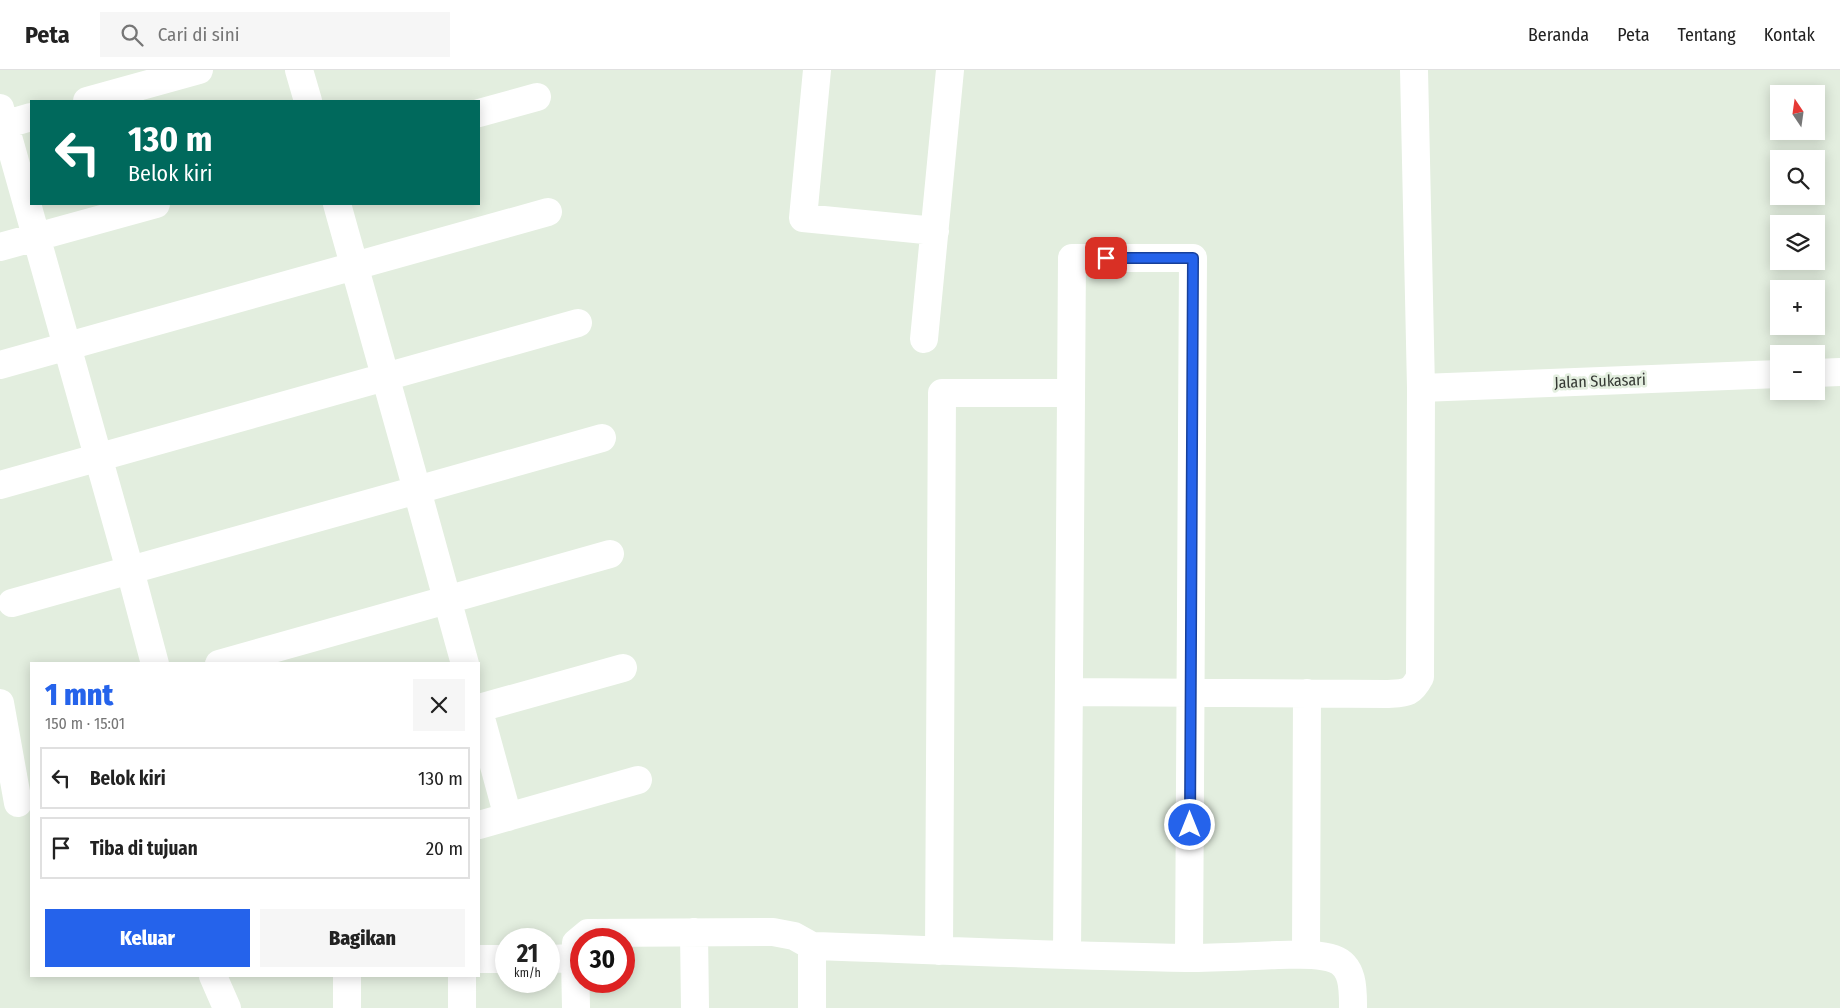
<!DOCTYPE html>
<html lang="id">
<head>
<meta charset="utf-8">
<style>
  :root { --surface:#fff; --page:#f6f6f6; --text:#222; --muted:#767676; --line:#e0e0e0; --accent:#2563eb }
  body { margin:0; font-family:"Fira Sans Condensed",sans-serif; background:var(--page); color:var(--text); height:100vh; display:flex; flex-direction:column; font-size:19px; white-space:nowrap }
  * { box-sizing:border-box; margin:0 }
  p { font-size:16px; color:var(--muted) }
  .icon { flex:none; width:28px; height:28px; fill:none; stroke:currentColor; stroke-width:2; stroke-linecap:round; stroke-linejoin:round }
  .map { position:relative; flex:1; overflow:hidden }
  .side { position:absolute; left:30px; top:592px; width:450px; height:315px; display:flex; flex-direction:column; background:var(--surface); border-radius:0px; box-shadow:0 2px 12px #0003 }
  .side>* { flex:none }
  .hud { position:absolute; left:30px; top:30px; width:450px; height:105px; border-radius:0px; box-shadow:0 2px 12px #0003; background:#00695c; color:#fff; overflow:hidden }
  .needle { width:32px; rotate:347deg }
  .buttons { position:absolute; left:1770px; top:15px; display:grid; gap:10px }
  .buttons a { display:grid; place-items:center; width:55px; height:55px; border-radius:0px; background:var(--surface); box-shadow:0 2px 12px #0003; font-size:25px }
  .speed { position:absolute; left:495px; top:858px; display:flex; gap:10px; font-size:25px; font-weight:700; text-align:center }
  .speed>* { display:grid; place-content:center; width:65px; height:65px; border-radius:50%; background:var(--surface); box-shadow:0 2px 12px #0003; line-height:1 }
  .speed small { font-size:12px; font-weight:400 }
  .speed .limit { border:8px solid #d22; background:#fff; color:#111 }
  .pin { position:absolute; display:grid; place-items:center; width:42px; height:42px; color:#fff; margin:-21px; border-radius:10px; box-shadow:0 2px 8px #0006 }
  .me { position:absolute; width:55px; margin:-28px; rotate:0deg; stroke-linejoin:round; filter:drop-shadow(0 0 4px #0008) }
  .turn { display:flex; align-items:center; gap:18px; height:105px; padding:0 15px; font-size:22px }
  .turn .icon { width:65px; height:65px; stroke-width:2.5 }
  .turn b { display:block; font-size:35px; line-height:42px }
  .round { display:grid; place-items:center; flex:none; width:52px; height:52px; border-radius:0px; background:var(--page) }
  .summary { display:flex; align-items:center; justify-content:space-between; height:85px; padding:0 15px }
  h1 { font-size:30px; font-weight:800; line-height:38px; color:var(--accent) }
  .primary-button { display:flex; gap:10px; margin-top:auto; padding:10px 15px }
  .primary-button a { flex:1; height:58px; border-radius:0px; background:var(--accent); color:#fff; font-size:20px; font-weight:800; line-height:58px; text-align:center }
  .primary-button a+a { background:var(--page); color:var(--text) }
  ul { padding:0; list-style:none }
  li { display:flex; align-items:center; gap:15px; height:62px; margin:0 10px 8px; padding:0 5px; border:2px solid var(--line); border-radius:0px }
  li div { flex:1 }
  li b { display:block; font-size:19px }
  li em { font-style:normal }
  header { display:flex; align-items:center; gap:30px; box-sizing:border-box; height:70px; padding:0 25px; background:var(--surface); border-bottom:1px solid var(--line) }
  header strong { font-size:24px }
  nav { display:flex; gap:28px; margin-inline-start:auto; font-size:18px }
  .search { width:350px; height:45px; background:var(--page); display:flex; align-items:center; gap:12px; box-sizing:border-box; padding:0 18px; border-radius:0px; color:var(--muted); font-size:19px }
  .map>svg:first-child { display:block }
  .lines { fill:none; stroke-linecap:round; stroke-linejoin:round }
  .minor { stroke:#fff; stroke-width:28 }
  .route-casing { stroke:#184099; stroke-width:12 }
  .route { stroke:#2563eb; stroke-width:9 }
  .labels { text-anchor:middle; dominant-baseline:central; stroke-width:5; stroke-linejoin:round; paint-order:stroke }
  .street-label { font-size:16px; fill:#353934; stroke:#e3eedf }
</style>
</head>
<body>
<header>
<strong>Peta</strong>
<div class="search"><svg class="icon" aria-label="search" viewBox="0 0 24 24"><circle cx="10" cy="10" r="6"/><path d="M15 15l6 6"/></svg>Cari di sini</div>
<nav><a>Beranda</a><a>Peta</a><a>Tentang</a><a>Kontak</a></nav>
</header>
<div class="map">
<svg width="1840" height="938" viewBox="0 0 1840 938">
  <rect width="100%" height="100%" fill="#e3eedf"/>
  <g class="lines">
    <path class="minor" d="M299,0l9,31
      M817,0l-14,148 132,13
      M87,31l112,-31
      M0,38l130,462 25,94
      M479,43l58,-16
      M0,56l31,-9
      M337,134l80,286 185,-52
      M0,177l156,-43
      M924,269l26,-269
      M0,295l548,-153
      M1816,303l24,-1
      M1421,318l358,-14
      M0,415l578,-162
      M12,533l405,-113 48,174
      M219,594l391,-110
      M1069,622l319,2c18,-1 23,0 32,-17l1,-289 -7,-318
      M0,633l18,100
      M479,638l144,-40
      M479,641l29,106
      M479,755l159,-45
      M694,862l1,76
      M812,876v62
      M939,881l3,-558h129
      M1067,884l5,-696h121l-4,700
      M1306,884l1,-261
      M575,888l1,50
      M479,889h27
      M549,889l26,-1 1,-15 12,-10 185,-1 21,4 18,10c125,4 250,10 375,12 30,0 61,-2 91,-3 18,0 39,-2 56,4 20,7 19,32 19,49
      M213,906l14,32
      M347,906v32
      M462,906v32"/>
  </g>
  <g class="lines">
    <g class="route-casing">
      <path id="route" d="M1106,188h87l-3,567"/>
    </g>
    <use href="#route" class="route"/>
  </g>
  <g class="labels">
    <g class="street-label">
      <text transform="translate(1600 311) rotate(-2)">Jalan Sukasari</text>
    </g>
  </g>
</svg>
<div class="buttons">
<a><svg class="needle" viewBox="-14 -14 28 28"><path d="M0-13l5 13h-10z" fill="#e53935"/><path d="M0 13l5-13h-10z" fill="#767676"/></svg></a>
<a><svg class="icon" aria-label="search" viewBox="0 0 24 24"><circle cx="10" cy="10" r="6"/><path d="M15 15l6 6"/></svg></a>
<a><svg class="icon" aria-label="layers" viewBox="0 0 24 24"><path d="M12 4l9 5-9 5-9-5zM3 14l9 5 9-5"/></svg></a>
<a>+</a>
<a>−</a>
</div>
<div class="speed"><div>21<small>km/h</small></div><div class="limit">30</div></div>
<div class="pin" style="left:1106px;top:188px;background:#d93025"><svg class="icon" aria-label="arrive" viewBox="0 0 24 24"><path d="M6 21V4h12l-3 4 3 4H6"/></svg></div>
<svg class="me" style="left:1190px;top:755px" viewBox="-20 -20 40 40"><circle r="17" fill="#2563eb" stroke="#fff" stroke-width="3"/><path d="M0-11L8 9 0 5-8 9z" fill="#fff"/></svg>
<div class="hud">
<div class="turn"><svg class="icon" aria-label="left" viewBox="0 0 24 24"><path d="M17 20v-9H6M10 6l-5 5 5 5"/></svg><div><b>130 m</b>Belok kiri</div></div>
</div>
<section class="side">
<div class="summary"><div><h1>1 mnt</h1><p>150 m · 15:01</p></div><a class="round"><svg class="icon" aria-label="close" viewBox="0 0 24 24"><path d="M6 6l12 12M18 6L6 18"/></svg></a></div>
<ul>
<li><svg class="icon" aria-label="left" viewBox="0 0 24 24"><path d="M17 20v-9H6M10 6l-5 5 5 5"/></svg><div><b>Belok kiri</b></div><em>130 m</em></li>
<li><svg class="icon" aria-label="arrive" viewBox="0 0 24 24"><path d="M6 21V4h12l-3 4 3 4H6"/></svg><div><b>Tiba di tujuan</b></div><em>20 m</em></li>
</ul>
<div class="primary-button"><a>Keluar</a><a>Bagikan</a></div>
</section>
</div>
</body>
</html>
